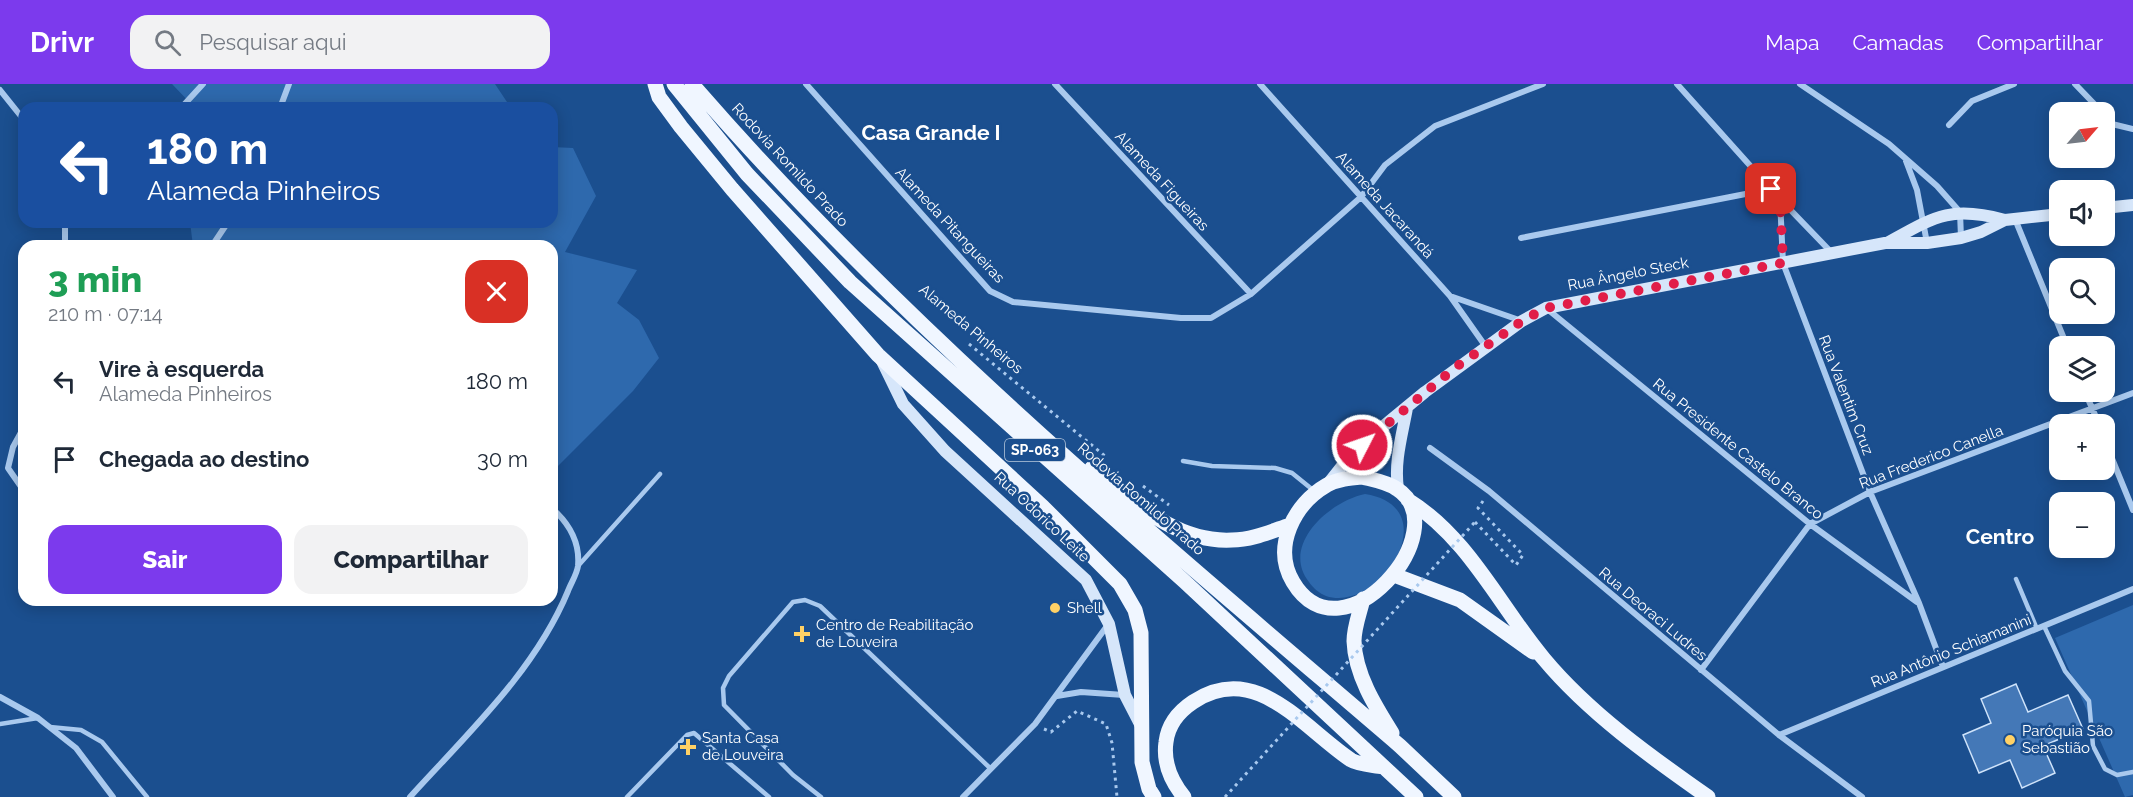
<!DOCTYPE html>
<html lang="pt">
<head>
<meta charset="utf-8">
<style>
  :root { --surface:#fff; --page:#f2f2f3; --text:#1f2937; --muted:#747a83; --accent:#7c3aed }
  body { margin:0; font-family:Raleway,sans-serif; background:var(--page); color:var(--text); height:100vh; display:flex; flex-direction:column; font-size:22px; white-space:nowrap }
  * { box-sizing:border-box; margin:0 }
  p { font-size:20px; color:var(--muted) }
  .icon { flex:none; width:33px; height:33px; fill:none; stroke:currentColor; stroke-width:2; stroke-linecap:round; stroke-linejoin:round }
  .map { position:relative; flex:1; overflow:hidden }
  .panel { position:absolute; left:18px; top:156px; width:540px; height:366px; display:flex; flex-direction:column; background:var(--surface); border-radius:18px; box-shadow:0 3px 15px #0003 }
  .panel>* { flex:none }
  .hud { position:absolute; left:18px; top:18px; width:540px; height:126px; border-radius:18px; box-shadow:0 3px 15px #0003; background:#1a4fa0; color:#fff; overflow:hidden }
  .needle { width:39px; rotate:62deg }
  .buttons { position:absolute; left:2049px; top:18px; display:grid; gap:12px }
  .buttons a { display:grid; place-items:center; width:66px; height:66px; border-radius:12px; background:var(--surface); box-shadow:0 3px 15px #0003; font-size:30px }
  .pin { position:absolute; display:grid; place-items:center; width:51px; height:51px; color:#fff; margin:-26px; border-radius:12px; box-shadow:0 3px 9px #0006 }
  .me { position:absolute; width:66px; margin:-33px; rotate:49deg; stroke-linejoin:round; filter:drop-shadow(0 0 4px #0008) }
  .turn { display:flex; align-items:center; gap:21px; height:126px; padding:0 30px; font-size:27px }
  .turn .icon { width:78px; height:78px; stroke-width:2.5 }
  .turn b { display:block; font-size:42px; line-height:51px }
  .round { display:grid; place-items:center; flex:none; width:63px; height:63px; border-radius:18px; background:var(--page) }
  .summary { display:flex; align-items:center; justify-content:space-between; height:102px; padding:0 30px }
  h1 { font-size:36px; font-weight:800; line-height:45px; color:#1e9e55 }
  .button { display:flex; gap:12px; margin-top:auto; padding:12px 30px }
  .button a { flex:1; height:69px; border-radius:18px; background:var(--accent); color:#fff; font-size:24px; font-weight:800; line-height:69px; text-align:center }
  .button a+a { background:var(--page); color:var(--text) }
  ul { padding:0; list-style:none }
  li { display:flex; align-items:center; gap:18px; height:78px; padding:0 30px }
  li div { flex:1 }
  li b { display:block; font-size:22px }
  li em { font-style:normal }
  header { display:flex; align-items:center; gap:36px; box-sizing:border-box; height:84px; padding:0 30px; background:var(--accent); color:#fff }
  header strong { font-size:28px }
  nav { display:flex; gap:33px; margin-inline-start:auto; font-size:21px }
  .search { width:420px; height:54px; background:var(--page); display:flex; align-items:center; gap:15px; box-sizing:border-box; padding:0 21px; border-radius:18px; color:var(--muted); font-size:22px }
  .map>svg:first-child { display:block }
  .green { fill:#2e69ad }
  .building { fill:#4478b7; stroke:#cfe3fa; stroke-width:1.5 }
  .lines { fill:none; stroke-linecap:round; stroke-linejoin:round }
  .path { stroke:#a9c9ee; stroke-width:3; stroke-dasharray:3 4.5; stroke-linecap:butt }
  .service { stroke:#a9c9ee; stroke-width:4.5 }
  .minor { stroke:#a9c9ee; stroke-width:6 }
  .secondary { stroke:#d6e6fa; stroke-width:12 }
  .primary { stroke:#f0f6ff; stroke-width:15 }
  .path-bridge { stroke:#a9c9ee; stroke-width:3; stroke-dasharray:3 4.5; stroke-linecap:butt }
  .route { stroke:#e11d48; stroke-width:10; stroke-dasharray:0 18 }
  .poi-dot { fill:#ffd166; stroke:#1b4f8f; stroke-width:2 }
  .labels { text-anchor:middle; dominant-baseline:central; stroke-width:5; stroke-linejoin:round; paint-order:stroke }
  .shield { fill:#1b4f8f; stroke:#bbcadd; stroke-width:1.5 }
  .shield-label { font-size:14px; font-weight:bold; fill:#fff }
  .street-label { font-size:15px; fill:#fff; stroke:#1b4f8f }
  .poi-label { font-size:15px; fill:#fff; stroke:#1b4f8f; text-anchor:start }
  .district-label { font-size:21px; font-weight:bold; fill:#fff; stroke:#1b4f8f }
</style>
</head>
<body>
<header>
<strong>Drivr</strong>
<div class="search"><svg class="icon" aria-label="search" viewBox="0 0 24 24"><circle cx="10" cy="10" r="6"/><path d="M15 15l6 6"/></svg>Pesquisar aqui</div>
<nav><a>Mapa</a><a>Camadas</a><a>Compartilhar</a></nav>
</header>
<div class="map">
<svg width="2133" height="713" viewBox="0 0 2133 713">
  <rect width="100%" height="100%" fill="#1b4f8f"/>
  <path class="green" d="M172,0h323l16,24h-316z
    M552,63l21,1 23,48 -31,56 72,18 -20,33 22,17 20,38 -26,33 -81,81v-226h-359l-3,-24h362z
    M1365,410c83,13 15,120 -39,102 -7,-3 -13,-8 -17,-14 -29,-37 21,-81 56,-88z
    M2133,521v190l-8,2 -70,-159z"/>
  <path class="building" d="M2016,600l12,28 40,-17 15,34 -40,17 12,27 -33,15 -12,-28 -31,13 -16,-38 28,-12 -10,-24z"/>
  <g class="lines">
    <path class="path" d="M969,260l136,112
      M1143,402l26,19
      M1475,438l41,43 7,-10 -45,-47 5,-7
      M1044,645l7,3 26,-21 29,13 6,19 5,54"/>
    <path class="service" d="M1183,377l29,5 63,2 17,5 21,17
      M578,482l82,-92
      M2016,495l21,50
      M2044,542l21,45 24,30 4,45 12,23 12,6 16,-3
      M0,640l38,-6
      M50,643l31,3 21,12 45,55
      M627,713l60,-62 7,-2 75,64
      M821,713l-28,-22 -69,-70 -1,-17 6,-12 64,-74 12,-2 15,6 171,163"/>
    <path class="minor" d="M806,0l184,207 23,11 168,16h30l40,-24 110,-97 24,-32 50,-39 108,-42
      M1055,0l196,210
      M1260,0l190,212 36,51
      M1677,0l103,115 52,54
      M1800,0l89,60 48,42 23,26 1,26
      M2075,0l27,28
      M0,6l24,30
      M181,24l22,-24
      M280,24l9,-24
      M2104,31l8,9 21,5
      M1949,41l23,-24 42,-17
      M1906,77l11,29 10,53
      M1780,115l3,64 87,229 49,111 24,64
      M2015,135l52,127
      M1521,154l250,-49
      M65,162v-24
      M212,162l16,-24
      M1450,212l72,25
      M1546,224l264,216 107,78
      M2085,308l14,32
      M24,343l-11,20 -5,21 16,23
      M2104,355l29,71
      M1430,364l59,43 290,244 83,62
      M1701,586l109,-146 60,-32 263,-99
      M1057,612l24,-4 43,3
      M0,613l38,21 38,30 37,49
      M1779,651l354,-146
      M410,713c57,-63 125,-126 158,-206 3,-8 9,-17 10,-25 2,-22 -7,-39 -21,-53
      M963,713l72,-73 72,-98"/>
    <path class="secondary" d="M2104,124l29,-3
      M1887,159c47,-26 63,-38 118,-23
      M882,277l21,43 42,47 141,129 23,44 16,71 16,31
      M1327,401l23,-29 24,-22 51,-42 97,-71 24,-13 339,-65h42l34,-5 20,-6 24,-12 55,-6
      M1398,405c-4,-28 4,-53 9,-81"/>
    <path class="primary" d="M655,0l4,13 22,30 51,62 146,166 165,152 77,77 15,26 6,23 1,129 7,27 5,8
      M674,0l73,90 103,108 334,299 232,216
      M692,0c212,245 462,451 708,662l54,51
      M1092,384c42,33 83,75 140,72 20,0 40,-9 58,-15
      M1362,393c12,3 25,5 35,12 62,40 -55,176 -104,93 -21,-35 1,-78 34,-97 11,-6 23,-7 35,-8z
      M1408,416c61,38 92,107 136,159 45,54 107,98 164,138
      M1394,491l66,25 73,52
      M1363,515c-3,13 -9,28 -9,42 1,33 21,65 38,92
      M1184,713c-13,-16 -21,-34 -18,-55 2,-17 12,-30 27,-40 63,-42 110,26 158,58 8,5 22,5 32,7"/>
    <path class="path-bridge" d="M1225,713l250,-275"/>
  </g>
  <g class="lines">
    <path class="route" d="M1362,361l94,-78 66,-46 24,-13 237,-45 -3,-64 -9,-10"/>
  </g>
  <g class="poi-dot">
    <circle cx="1055" cy="524" r="6"/>
    <path d="M799 541h6v6h6v6h-6v6h-6v-6h-6v-6h6z"/>
    <circle cx="2010" cy="656" r="6"/>
    <path d="M685 654h6v6h6v6h-6v6h-6v-6h-6v-6h6z"/>
  </g>
  <g class="labels">
    <rect class="shield" x="1005" y="355" width="60" height="22" rx="4.5"/>
    <g class="shield-label">
      <text x="1035" y="366">SP-063</text>
    </g>
    <g class="street-label">
      <text transform="translate(790 81) rotate(47)">Rodovia Romildo Prado</text>
      <text transform="translate(1162 97) rotate(47)">Alameda Figueiras</text>
      <text transform="translate(1385 121) rotate(48)">Alameda Jacarandá</text>
      <text transform="translate(950 141) rotate(47)">Alameda Pitangueiras</text>
      <text transform="translate(1628 190) rotate(-11)">Rua Ângelo Steck</text>
      <text transform="translate(971 245) rotate(40)">Alameda Pinheiros</text>
      <text transform="translate(1846 311) rotate(69)">Rua Valentim Cruz</text>
      <text transform="translate(1738 365) rotate(39)">Rua Presidente Castelo Branco</text>
      <text transform="translate(1931 373) rotate(-21)">Rua Frederico Canella</text>
      <text transform="translate(1141 415) rotate(41)">Rodovia Romildo Prado</text>
      <text transform="translate(1042 433) rotate(43)">Rua Odorico Leite</text>
      <text transform="translate(1653 530) rotate(40)">Rua Deoraci Ludres</text>
      <text transform="translate(1951 567) rotate(-22)">Rua Antônio Schiamanini</text>
    </g>
    <g class="poi-label">
      <text x="1067" y="524">Shell</text>
      <text x="816" y="541">Centro de Reabilitação<tspan x="816" dy="17">de Louveira</tspan></text>
      <text x="2022" y="647">Paróquia São<tspan x="2022" dy="17">Sebastião</tspan></text>
      <text x="702" y="654">Santa Casa<tspan x="702" dy="17">de Louveira</tspan></text>
    </g>
    <g class="district-label">
      <text x="931" y="48">Casa Grande I</text>
      <text x="2000" y="452">Centro</text>
    </g>
  </g>
</svg>
<div class="buttons">
<a><svg class="needle" viewBox="-14 -14 28 28"><path d="M0-13l5 13h-10z" fill="#e53935"/><path d="M0 13l5-13h-10z" fill="#747a83"/></svg></a>
<a><svg class="icon" aria-label="sound" viewBox="0 0 24 24"><path d="M4 9h4l5-4v14l-5-4H4zM17 9q2 3 0 6"/></svg></a>
<a><svg class="icon" aria-label="search" viewBox="0 0 24 24"><circle cx="10" cy="10" r="6"/><path d="M15 15l6 6"/></svg></a>
<a><svg class="icon" aria-label="layers" viewBox="0 0 24 24"><path d="M12 4l9 5-9 5-9-5zM3 14l9 5 9-5"/></svg></a>
<a>+</a>
<a>−</a>
</div>
<div class="pin" style="left:1771px;top:105px;background:#d93025"><svg class="icon" aria-label="arrive" viewBox="0 0 24 24"><path d="M6 21V4h12l-3 4 3 4H6"/></svg></div>
<svg class="me" style="left:1362px;top:361px" viewBox="-20 -20 40 40"><circle r="17" fill="#e11d48" stroke="#fff" stroke-width="3"/><path d="M0-11L8 9 0 5-8 9z" fill="#fff"/></svg>
<div class="hud">
<div class="turn"><svg class="icon" aria-label="left" viewBox="0 0 24 24"><path d="M17 20v-9H6M10 6l-5 5 5 5"/></svg><div><b>180 m</b>Alameda Pinheiros</div></div>
</div>
<section class="panel">
<div class="summary"><div><h1>3 min</h1><p>210 m · 07:14</p></div><a class="round" style="background:#d93025;color:#fff"><svg class="icon" aria-label="close" viewBox="0 0 24 24"><path d="M6 6l12 12M18 6L6 18"/></svg></a></div>
<ul>
<li><svg class="icon" aria-label="left" viewBox="0 0 24 24"><path d="M17 20v-9H6M10 6l-5 5 5 5"/></svg><div><b>Vire à esquerda</b><p>Alameda Pinheiros</p></div><em>180 m</em></li>
<li><svg class="icon" aria-label="arrive" viewBox="0 0 24 24"><path d="M6 21V4h12l-3 4 3 4H6"/></svg><div><b>Chegada ao destino</b></div><em>30 m</em></li>
</ul>
<div class="button"><a>Sair</a><a>Compartilhar</a></div>
</section>
</div>
</body>
</html>
